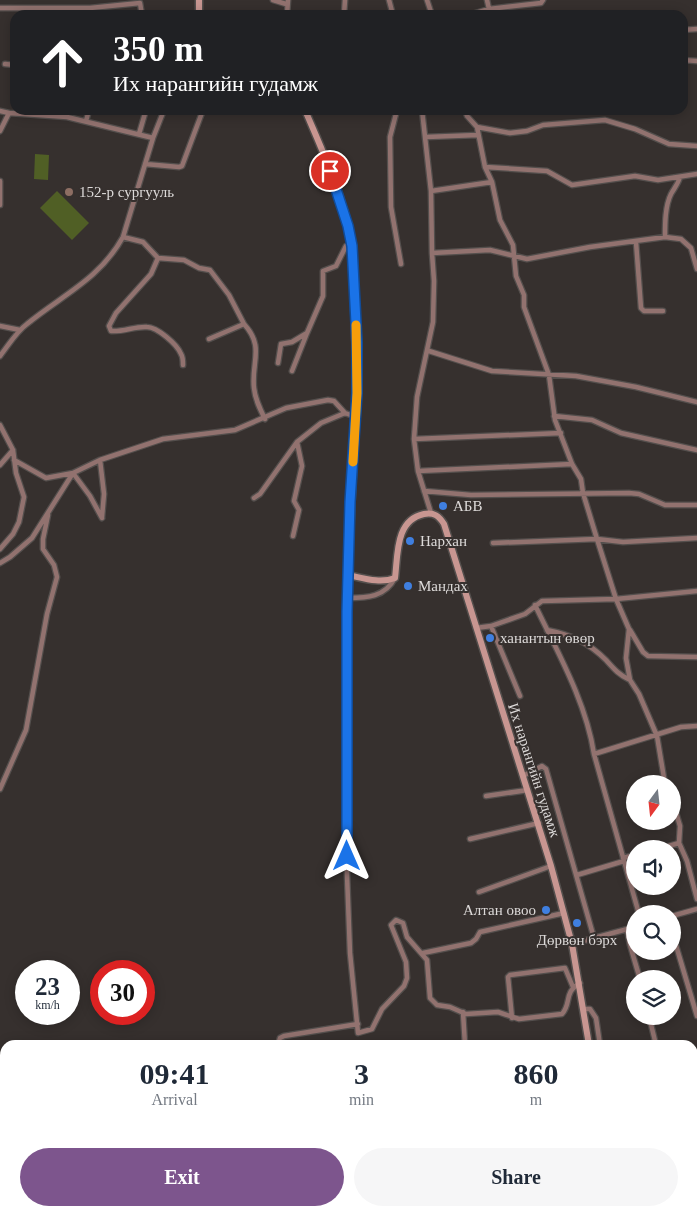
<!DOCTYPE html>
<html lang="en">
<head>
<meta charset="utf-8">
<style>
  :root { --surface:#fff; --page:#f6f6f7; --text:#1f2937; --muted:#747a83; --accent:#7d558d }
  body { margin:0; font-family:Georgia,serif; background:var(--page); color:var(--text); height:100vh; display:flex; flex-direction:column; font-size:19px; white-space:nowrap }
  * { box-sizing:border-box; margin:0 }
  p { font-size:16px; color:var(--muted) }
  .icon { flex:none; width:28px; height:28px; fill:none; stroke:currentColor; stroke-width:2; stroke-linecap:round; stroke-linejoin:round }
  .map { position:relative; flex:1; overflow:hidden }
  .drawer { position:absolute; left:0px; top:1040px; width:698px; height:176px; display:flex; flex-direction:column; background:var(--surface); border-radius:15px 15px 0 0; box-shadow:0 2px 12px #0003 }
  .drawer>* { flex:none }
  .guide { position:absolute; left:10px; top:10px; width:678px; height:105px; border-radius:15px; box-shadow:0 2px 12px #0003; background:#202124; color:#fff; overflow:hidden }
  .needle { width:32px; rotate:195deg }
  .fabs { position:absolute; left:626px; top:775px; display:grid; gap:10px }
  .fabs a { display:grid; place-items:center; width:55px; height:55px; border-radius:50%; background:var(--surface); box-shadow:0 2px 12px #0003; font-size:25px }
  .speed { position:absolute; left:15px; top:960px; display:flex; gap:10px; font-size:25px; font-weight:700; text-align:center }
  .speed>* { display:grid; place-content:center; width:65px; height:65px; border-radius:50%; background:var(--surface); box-shadow:0 2px 12px #0003; line-height:1 }
  .speed small { font-size:12px; font-weight:400 }
  .speed .limit { border:8px solid #d22; background:#fff; color:#111 }
  .pin { position:absolute; display:grid; place-items:center; width:42px; height:42px; color:#fff; margin:-21px; border:2px solid #fff; border-radius:50%; box-shadow:0 1px 5px #0007 }
  .me { position:absolute; width:55px; margin:-28px; rotate:0deg; stroke-linejoin:round; filter:drop-shadow(0 0 4px #0008) }
  .turn { display:flex; align-items:center; gap:18px; height:105px; padding:0 20px; font-size:22px }
  .turn .icon { width:65px; height:65px; stroke-width:2.5 }
  .turn b { display:block; font-size:35px; line-height:42px }
  .eta { display:flex; justify-content:space-evenly; align-items:center; height:85px; text-align:center }
  .eta b { font-size:30px; font-weight:700; line-height:35px }
  .action { display:flex; gap:10px; margin-top:auto; padding:10px 20px }
  .action a { flex:1; height:58px; border-radius:30px; background:var(--accent); color:#fff; font-size:20px; font-weight:700; line-height:58px; text-align:center }
  .action a+a { background:var(--page); color:var(--text) }
  .map>svg:first-child { display:block }
  .pitch { fill:#505f25 }
  .lines { fill:none; stroke-linecap:round; stroke-linejoin:round }
  .minor-casing { stroke:#544f4d; stroke-width:7 }
  .secondary-casing { stroke:#544f4d; stroke-width:9 }
  .minor { stroke:#92726f; stroke-width:4.5 }
  .secondary { stroke:#c89691; stroke-width:6 }
  .route-casing { stroke:#114b97; stroke-width:12 }
  .route { stroke:#1a73e8; stroke-width:9 }
  .slow { stroke:#f59e0b; stroke-width:9 }
  .education-dot { fill:#8d6e63; stroke:#36302e; stroke-width:2 }
  .shop-dot { fill:#3f7fe0; stroke:#36302e; stroke-width:2 }
  .labels { text-anchor:middle; dominant-baseline:central; stroke-width:4; stroke-linejoin:round; paint-order:stroke }
  .poi-label { font-size:15px; fill:#dddad9; stroke:#36302e; text-anchor:start }
  .street-label { font-size:15px; fill:#dddad9; stroke:#36302e }
</style>
</head>
<body>
<div class="map">
<svg width="697" height="1216" viewBox="0 0 697 1216">
  <rect width="100%" height="100%" fill="#36302e"/>
  <path class="pitch" d="M35,154l14,1 -1,25 -14,-1z
    M57,191l32,32 -17,17 -32,-32z"/>
  <g class="lines">
    <g class="minor-casing">
      <path id="minor" d="M273,0l13,4
        M389,0l4,15
        M427,0l5,15
        M487,0l2,9
        M0,8h90l50,-5 2,12
        M287,15l1,-15
        M344,15l1,-15
        M469,15l20,-6 52,-6 2,-3
        M682,30l15,-1
        M682,60l15,1
        M5,64l10,1
        M397,110l-7,27 1,70 10,57
        M422,110l9,81 1,62 2,28 -1,41 -16,75 -3,42 4,32 13,42
        M465,110l2,6 10,11 33,6 17,-2 16,-6 62,-5 30,9 34,15 28,2
        M0,111l9,2
        M86,121l3,-11
        M477,127l8,40 62,4 25,14 63,-9 23,4 39,-6
        M0,131l9,-18 58,4 86,21
        M139,134l7,-24
        M426,137l52,-2
        M145,164l34,3 3,-1 21,-56
        M485,167l7,15 8,38 13,25 3,31 8,19v12l25,68 6,45 17,44 9,15 2,14 14,46 19,60 13,30 -3,29 4,22 9,14 18,42 8,48
        M0,181v24
        M431,191l61,-9
        M123,237l20,5 15,16 26,2 15,8 11,2 19,25 15,29 -35,15
        M665,237c0,-13 0,-31 6,-43 4,-7 7,-10 9,-17
        M636,242l5,66 3,3h19
        M432,253l58,-3 37,9 63,-12 75,-10 16,2 10,9 6,21
        M158,258l-7,16 -35,39 -7,13 2,5c13,1 24,-5 36,-4 10,0 30,17 34,27 2,3 2,8 2,11
        M244,324c21,23 7,38 10,64 1,11 6,21 11,31
        M0,326l20,4
        M307,333l16,-37v-25l13,-5 10,-20h6
        M429,351l63,20 84,5 60,11 61,15
        M0,356c8,-10 16,-24 27,-32 35,-29 72,-44 96,-87l30,-99 11,-28
        M278,363l3,-19 11,-2 15,-9 -15,38
        M554,416l38,4 29,13 76,17
        M0,425l13,25 3,23 8,24 -5,25 -6,12 -13,15
        M414,439l147,-6
        M14,460l32,18 27,-5 17,23 12,22
        M100,460l4,34 -2,23
        M0,465l13,-15
        M418,471l154,-7
        M424,491l47,4 158,-2 10,1 26,11h32
        M254,498l6,-4 37,-52
        M293,536l6,-26 -5,-9 8,-35 -5,-24 24,-19 24,-10
        M493,543l104,-4 26,3 74,-4
        M0,563l10,-6 22,-19 41,-65 27,-13 63,-21 72,-9 51,-22 42,-8 6,1 11,12 11,4
        M348,575l-1,300 3,78 8,80 14,-4 10,-20 22,-23 3,-8 -1,-16 -15,-37 5,-5 7,3 4,14 20,23 3,38 7,7 13,2 16,7 32,-2 21,7 43,-5c10,-11 1,-21 18,-31
        M348,598c19,0 37,-1 47,-20
        M535,605c23,48 51,97 59,149l45,160
        M491,626l29,70
        M476,628l15,-2 34,-12 17,-13 74,-2 81,-8
        M547,630c24,5 41,12 59,30 8,9 13,15 24,20
        M630,630l13,22 5,4 49,1
        M594,754l87,-27 16,-1
        M523,776l19,-10 4,3 48,169
        M0,789l26,-59 21,-116 10,-37 -3,-12 -11,-16v-10l5,-24
        M486,796l42,-6
        M672,799l8,27 -1,17 8,18 10,38
        M470,839l69,-16
        M658,849l21,-6
        M623,858l12,-3
        M577,875l47,-14
        M479,892l72,-26
        M672,916l25,-7
        M627,929l3,16 10,34
        M672,932l25,84
        M572,944l63,-17
        M423,953l48,-10 5,-4 4,-7 84,-19
        M583,1009h7l6,9 4,27
        M463,1012l2,33
        M649,1016l7,29
        M512,1018l-4,-41 2,-2 55,-7 8,19
        M278,1045l2,-7 4,-2 74,-12
        M692,1062l5,-1
        M692,1170l5,14
        M422,1211l5,5
        M456,1211l2,5
        M562,1211l1,5
        M655,1211l1,5
        M144,1216l7,-5
        M348,1216v-5
        M401,1216l7,-5"/>
    </g>
    <g class="secondary-casing">
      <path id="secondary" d="M199,0v15
        M305,110c19,44 39,88 47,136l5,141 -9,188c15,3 32,9 47,3 3,-23 0,-58 29,-64 10,-2 15,2 20,10l107,342 21,78 17,101
        M621,1211l2,5"/>
    </g>
    <use href="#minor" class="minor"/>
    <use href="#secondary" class="secondary"/>
  </g>
  <g class="lines">
    <g class="route-casing">
      <path id="route" d="M330,171l18,55 4,20 5,96v51l-7,109 -3,110v244"/>
    </g>
    <use href="#route" class="route"/>
    <path class="slow" d="M353,462l4,-69 -1,-68"/>
  </g>
  <circle class="education-dot" cx="69" cy="192" r="5"/>
  <g class="shop-dot">
    <circle cx="443" cy="506" r="5"/>
    <circle cx="410" cy="541" r="5"/>
    <circle cx="408" cy="586" r="5"/>
    <circle cx="490" cy="638" r="5"/>
    <circle cx="546" cy="910" r="5"/>
    <circle cx="577" cy="923" r="5"/>
  </g>
  <g class="labels">
    <g class="poi-label">
      <text x="79" y="192">152-р сургууль</text>
      <text x="453" y="506">АБВ</text>
      <text x="420" y="541">Нархан</text>
      <text x="418" y="586">Мандах</text>
      <text x="500" y="638">ханантын өвөр</text>
      <text x="536" y="910" text-anchor="end">Алтан овоо</text>
      <text x="577" y="940" text-anchor="middle">Дөрвөн бэрх</text>
    </g>
    <g class="street-label">
      <text transform="translate(534 770) rotate(72)">Их нарангийн гудамж</text>
    </g>
  </g>
</svg>
<div class="fabs">
<a><svg class="needle" viewBox="-14 -14 28 28"><path d="M0-13l5 13h-10z" fill="#e53935"/><path d="M0 13l5-13h-10z" fill="#747a83"/></svg></a>
<a><svg class="icon" aria-label="sound" viewBox="0 0 24 24"><path d="M4 9h4l5-4v14l-5-4H4zM17 9q2 3 0 6"/></svg></a>
<a><svg class="icon" aria-label="search" viewBox="0 0 24 24"><circle cx="10" cy="10" r="6"/><path d="M15 15l6 6"/></svg></a>
<a><svg class="icon" aria-label="layers" viewBox="0 0 24 24"><path d="M12 4l9 5-9 5-9-5zM3 14l9 5 9-5"/></svg></a>
</div>
<div class="speed"><div>23<small>km/h</small></div><div class="limit">30</div></div>
<div class="pin" style="left:330px;top:171px;background:#d93025"><svg class="icon" aria-label="arrive" viewBox="0 0 24 24"><path d="M6 21V4h12l-3 4 3 4H6"/></svg></div>
<svg class="me" style="left:347px;top:856px" viewBox="-20 -20 40 40"><path d="M0-17L14 15 0 8-14 15z" fill="#1a73e8" stroke="#fff" stroke-width="4"/></svg>
<div class="guide">
<div class="turn"><svg class="icon" aria-label="ahead" viewBox="0 0 24 24"><path d="M12 20V5M6 11l6-6 6 6"/></svg><div><b>350 m</b>Их нарангийн гудамж</div></div>
</div>
<section class="drawer">
<div class="eta">
<div><b>09:41</b><p>Arrival</p></div>
<div><b>3</b><p>min</p></div>
<div><b>860</b><p>m</p></div>
</div>
<div class="action"><a>Exit</a><a>Share</a></div>
</section>
</div>
</body>
</html>
